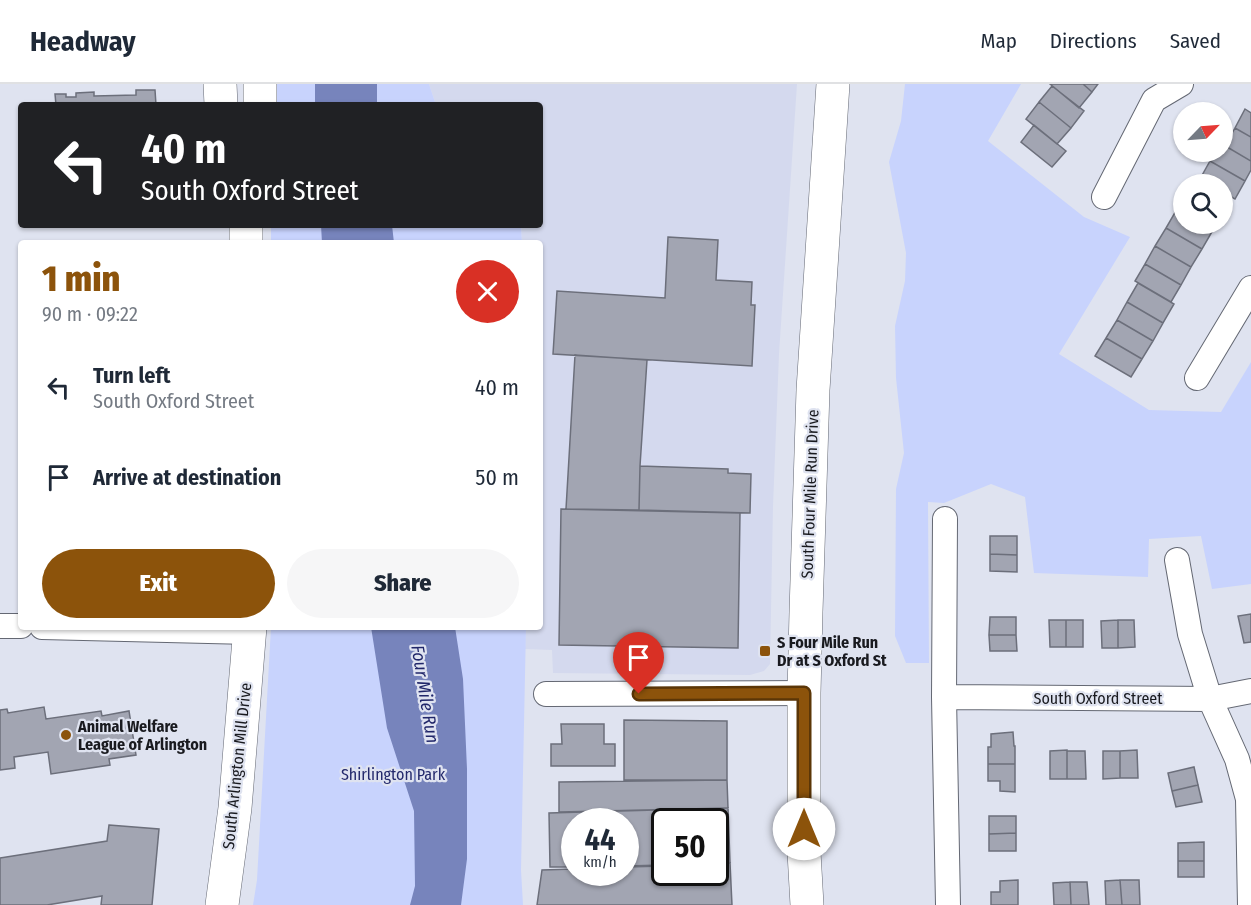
<!DOCTYPE html>
<html lang="en">
<head>
<meta charset="utf-8">
<style>
  :root { --surface:#fff; --page:#f6f6f7; --text:#1f2937; --muted:#747a83; --line:#e0e1e3; --accent:#8c530b }
  body { margin:0; font-family:"Fira Sans Condensed",sans-serif; background:var(--page); color:var(--text); height:100vh; display:flex; flex-direction:column; font-size:22px; white-space:nowrap }
  * { box-sizing:border-box; margin:0 }
  p { font-size:20px; color:var(--muted) }
  .icon { flex:none; width:33px; height:33px; fill:none; stroke:currentColor; stroke-width:2; stroke-linecap:round; stroke-linejoin:round }
  .map { position:relative; flex:1; overflow:hidden }
  .sheet { position:absolute; left:18px; top:156px; width:525px; height:390px; display:flex; flex-direction:column; background:var(--surface); border-radius:6px; box-shadow:0 2px 4px #0004 }
  .sheet>* { flex:none }
  .guide { position:absolute; left:18px; top:18px; width:525px; height:126px; border-radius:6px; box-shadow:0 2px 4px #0004; background:#202124; color:#fff; overflow:hidden }
  .needle { width:39px; rotate:65deg }
  .buttons { position:absolute; left:1173px; top:18px; display:grid; gap:12px }
  .buttons a { display:grid; place-items:center; width:60px; height:60px; border-radius:50%; background:var(--surface); box-shadow:0 2px 4px #0004; font-size:30px }
  .speed { position:absolute; left:561px; top:724px; display:flex; gap:12px; font-size:30px; font-weight:700; text-align:center }
  .speed>* { display:grid; place-content:center; width:78px; height:78px; border-radius:50%; background:var(--surface); box-shadow:0 2px 4px #0004; line-height:1 }
  .speed small { font-size:15px; font-weight:400 }
  .speed .limit { border:3px solid #111; border-radius:9px; background:#fff; color:#111 }
  .pin { position:absolute; display:grid; place-items:center; width:51px; height:51px; color:#fff; margin:-62px -26px; border-radius:50% 50% 50% 0; rotate:-45deg; box-shadow:0 0 6px #0007 }
  .pin .icon { rotate:45deg }
  .me { position:absolute; width:66px; margin:-33px; rotate:0deg; stroke-linejoin:round; filter:drop-shadow(0 0 4px #0008) }
  .turn { display:flex; align-items:center; gap:21px; height:126px; padding:0 24px; font-size:27px }
  .turn .icon { width:78px; height:78px; stroke-width:2.5 }
  .turn b { display:block; font-size:42px; line-height:51px }
  .round { display:grid; place-items:center; flex:none; width:63px; height:63px; border-radius:32px; background:var(--page) }
  .head { display:flex; align-items:center; justify-content:space-between; height:102px; padding:0 24px }
  h1 { font-size:36px; font-weight:800; line-height:45px; color:var(--accent) }
  .action { display:flex; gap:12px; margin-top:auto; padding:12px 24px }
  .action a { flex:1; height:69px; border-radius:36px; background:var(--accent); color:#fff; font-size:24px; font-weight:800; line-height:69px; text-align:center }
  .action a+a { background:var(--page); color:var(--text) }
  ul { padding:0; list-style:none }
  li { display:flex; align-items:center; gap:18px; height:90px; padding:0 24px }
  li div { flex:1 }
  li b { display:block; font-size:22px }
  li em { font-style:normal }
  header { display:flex; align-items:center; gap:36px; box-sizing:border-box; height:84px; padding:0 30px; background:var(--surface); border-bottom:2px solid var(--line) }
  header strong { font-size:28px }
  nav { display:flex; gap:33px; margin-inline-start:auto; font-size:21px }
  .map>svg:first-child { display:block }
  .built { fill:#d4d9ee }
  .green { fill:#c8d3fd }
  .water { fill:#7784bc }
  .building { fill:#a2a5b2; stroke:#6c6f7b; stroke-width:1.5 }
  .lines { fill:none; stroke-linecap:round; stroke-linejoin:round }
  .street-casing { stroke:#646873; stroke-width:26 }
  .secondary-casing { stroke:#646873; stroke-width:34 }
  .street { stroke:#fff; stroke-width:24 }
  .secondary { stroke:#fff; stroke-width:33 }
  .route-casing { stroke:#5b3607; stroke-width:15 }
  .route { stroke:#8c530b; stroke-width:10 }
  .poi-dot { fill:#8c530b; stroke:#dfe3f0; stroke-width:2 }
  .labels { text-anchor:middle; dominant-baseline:central; stroke-width:4.5; stroke-linejoin:round; paint-order:stroke }
  .street-label { font-size:16px; fill:#191a1f; stroke:#dfe3f0 }
  .poi-label { font-size:16px; font-weight:bold; fill:#191a1f; stroke:#dfe3f0; text-anchor:start }
  .park-label { font-size:16px; fill:#23296c; stroke:#dfe3f0 }
  .water-label { font-size:18px; font-style:italic; fill:#202669; stroke:#dfe3f0 }
</style>
</head>
<body>
<header>
<strong>Headway</strong>
<nav><a>Map</a><a>Directions</a><a>Saved</a></nav>
</header>
<div class="map">
<svg width="1251" height="821" viewBox="0 0 1251 821">
  <rect width="100%" height="100%" fill="#dfe3f0"/>
  <path class="built" d="M429,0h368l-18,270 -6,152 -3,158 -6,7 -14,4 -197,-2 -1,-23 -27,-1 1,-22h14v-384h-18l-1,-18h19v-120h-104z"/>
  <path class="green" d="M268,0h161l7,21h-167z
    M905,0h116l-33,57 96,76 46,20 -71,117 90,56 72,2 30,-50v222l-39,5 -11,-53 -52,3 -1,38 -114,-4 -9,-76 -34,-13 -47,19 -16,-1 1,161h-23l-11,-27 1,-147 8,-36 -8,-75 -1,-52 10,-45 1,-28 -17,-91 12,-41z
    M271,141h250l1,18h-251z
    M271,543h255l-5,243 2,35h-270l4,-25z"/>
  <path class="water" d="M315,0h62v21h-62z
    M321,141h71l2,18h-72z
    M371,543h84l8,52 4,90v90l-6,46h-51l5,-19 -1,-75 -27,-83z"/>
  <path class="building" d="M1050,0h33l9,8 -13,16z
    M1083,0h15l-6,8z
    M1052,2l32,25 -13,17 -32,-26z
    M136,6h19l1,15h-100l-1,-11h11v3h10v-4l18,-1v4l42,-1z
    M1039,18l32,26 -14,16 -31,-25z
    M1245,25l6,4v24l-16,-9z
    M1034,41l32,26 -14,16 -31,-25z
    M1235,44l16,9v24l-26,-15z
    M1222,60l29,17v9l-6,11 -35,-20 5,-9h7z
    M1210,77l35,20 -10,18 -13,-7v-8h-12l-10,-5z
    M1177,125l7,4v11h17l12,6 -11,19 -36,-21z
    M1166,144l36,21 -11,18 -36,-21z
    M668,153l50,3 -2,40 36,2 -1,23h4l-3,61 -199,-12 4,-63 108,7z
    M1155,162l36,21 -10,18 -36,-21z
    M1145,180l36,21 -10,17 -36,-21z
    M1138,199l36,21 -11,19 -36,-21z
    M1127,218l36,21 -10,18 -36,-21z
    M1117,236l36,21 -11,18 -36,-21z
    M1106,254l36,21 -11,18 -36,-21z
    M575,271l72,5 -7,106 -1,44 -73,-1z
    M640,382l88,3v4l23,1 -1,39 -111,-3z
    M561,425l179,4 -2,135 -179,-3z
    M990,452h27v19l-27,-1z
    M990,470l27,1v17l-27,-1z
    M1251,530v28l-7,1 -6,-27z
    M990,533h26v18h-27z
    M1049,536h17v27h-16z
    M1066,536h17v27h-17z
    M1118,536h16l1,27 -17,1z
    M1118,536v28h-16l-1,-27z
    M989,551h27l1,16h-27z
    M44,623l2,12 55,-8 1,5 27,-5 7,44 -27,4 1,6 -59,9 -3,-22 -34,5 1,11 -15,2v-60l7,-1 1,4z
    M624,636l103,1v59h-103z
    M561,640h43v20h11v22h-64v-22h11z
    M1013,648l1,14h1v18h-27v-17h3v-13z
    M1067,666v29h-17v-28z
    M1137,666l1,28h-18v-27z
    M1067,667h18l1,28h-19z
    M1103,667h17v27l-17,1z
    M988,680h27v28l-15,-1v-10h-12z
    M1194,683l4,18 -26,6 -4,-18z
    M727,696l1,28 -169,4v-30z
    M1198,701l4,17 -26,5 -4,-16z
    M728,724l2,55 -14,1v-42h-52v43l-38,1v-44h-52v45h-24l-1,-54z
    M989,732h27v17l-27,1z
    M109,741l50,4 -7,76h-51l1,-9 -55,9h-47v-47l107,-17z
    M1016,749v18h-27v-17z
    M1204,758v19h-26v-18z
    M1178,777h26v16h-26z
    M730,779l2,42h-195l5,-35 32,-1v4h52v-6l38,-1v7h52v-9z
    M1018,796v25h-27v-13h9v-11z
    M1120,796l2,25h-16l-1,-24z
    M1120,796h19l1,25h-18z
    M1070,798h17l2,23h-18z
    M1070,798l1,23h-17l-1,-22z"/>
  <g class="lines">
    <g class="street-casing">
      <path id="street" d="M1104,113l50,-97 27,-16
        M1197,294l54,-90
        M945,435l-1,178 4,208
        M1177,476l13,74 20,65 27,60 11,40 2,106
        M0,542h21
        M42,543l208,5
        M546,610l258,-1
        M944,613l266,2 41,-8"/>
    </g>
    <g class="secondary-casing">
      <path id="secondary" d="M220,0l1,21
        M260,0v21
        M246,159v-18
        M222,821l13,-97 15,-181
        M807,821l-3,-53v-159l2,-81 7,-222 20,-306"/>
    </g>
    <use href="#street" class="street"/>
    <use href="#secondary" class="secondary"/>
  </g>
  <g class="lines">
    <g class="route-casing">
      <path id="route" d="M639,610l165,-1v136"/>
    </g>
    <use href="#route" class="route"/>
  </g>
  <g class="poi-dot">
    <rect x="759" y="561" width="12" height="12" rx="3"/>
    <circle cx="66" cy="651" r="6"/>
  </g>
  <g class="labels">
    <g class="street-label">
      <text transform="translate(810 410) rotate(-88)">South Four Mile Run Drive</text>
      <text x="1098" y="614">South Oxford Street</text>
      <text transform="translate(237 682) rotate(-84)">South Arlington Mill Drive</text>
    </g>
    <g class="poi-label">
      <text x="777" y="558">S Four Mile Run<tspan x="777" dy="18">Dr at S Oxford St</tspan></text>
      <text x="78" y="642">Animal Welfare<tspan x="78" dy="18">League of Arlington</tspan></text>
    </g>
    <g class="park-label">
      <text x="393" y="690">Shirlington Park</text>
    </g>
    <g class="water-label">
      <text transform="translate(425 610) rotate(81)">Four Mile Run</text>
    </g>
  </g>
</svg>
<div class="buttons">
<a><svg class="needle" viewBox="-14 -14 28 28"><path d="M0-13l5 13h-10z" fill="#e53935"/><path d="M0 13l5-13h-10z" fill="#747a83"/></svg></a>
<a><svg class="icon" aria-label="search" viewBox="0 0 24 24"><circle cx="10" cy="10" r="6"/><path d="M15 15l6 6"/></svg></a>
</div>
<div class="speed"><div>44<small>km/h</small></div><div class="limit">50</div></div>
<div class="pin" style="left:639px;top:610px;background:#d93025"><svg class="icon" aria-label="arrive" viewBox="0 0 24 24"><path d="M6 21V4h12l-3 4 3 4H6"/></svg></div>
<svg class="me" style="left:804px;top:745px" viewBox="-20 -20 40 40"><circle r="19" fill="#fff"/><path d="M0-13L10 11 0 6-10 11z" fill="#8c530b"/></svg>
<div class="guide">
<div class="turn"><svg class="icon" aria-label="left" viewBox="0 0 24 24"><path d="M17 20v-9H6M10 6l-5 5 5 5"/></svg><div><b>40 m</b>South Oxford Street</div></div>
</div>
<section class="sheet">
<div class="head"><div><h1>1 min</h1><p>90 m · 09:22</p></div><a class="round" style="background:#d93025;color:#fff"><svg class="icon" aria-label="close" viewBox="0 0 24 24"><path d="M6 6l12 12M18 6L6 18"/></svg></a></div>
<ul>
<li><svg class="icon" aria-label="left" viewBox="0 0 24 24"><path d="M17 20v-9H6M10 6l-5 5 5 5"/></svg><div><b>Turn left</b><p>South Oxford Street</p></div><em>40 m</em></li>
<li><svg class="icon" aria-label="arrive" viewBox="0 0 24 24"><path d="M6 21V4h12l-3 4 3 4H6"/></svg><div><b>Arrive at destination</b></div><em>50 m</em></li>
</ul>
<div class="action"><a>Exit</a><a>Share</a></div>
</section>
</div>
</body>
</html>
